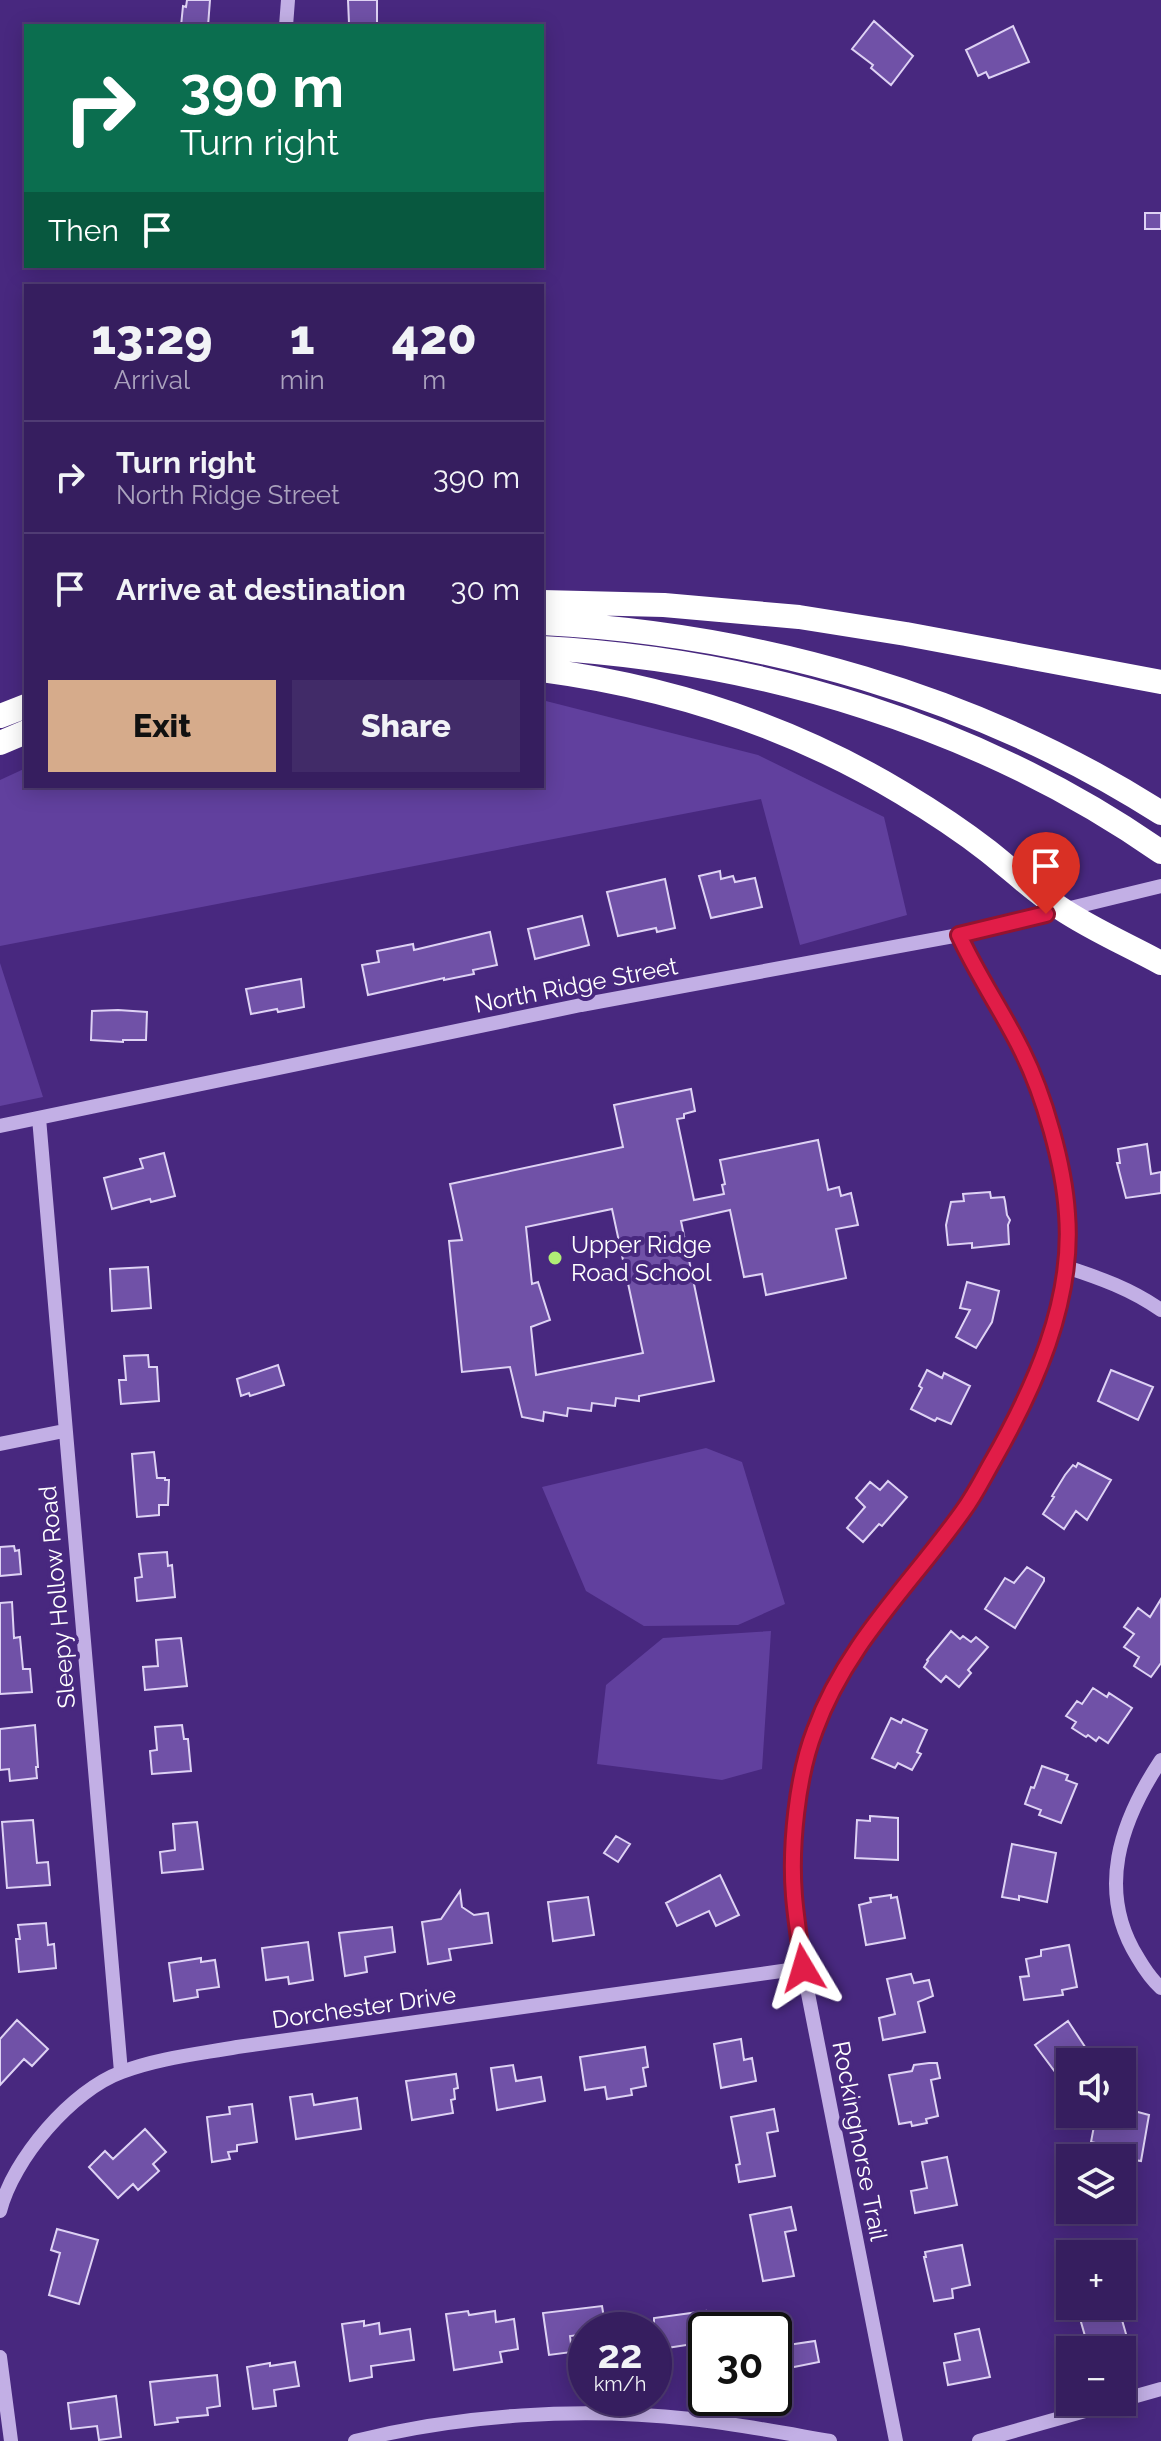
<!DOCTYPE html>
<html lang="en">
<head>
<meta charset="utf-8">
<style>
  :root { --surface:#361e5f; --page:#412b68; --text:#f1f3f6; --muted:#aaa2bd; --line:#503c74; --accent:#d6ab8b }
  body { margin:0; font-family:Raleway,sans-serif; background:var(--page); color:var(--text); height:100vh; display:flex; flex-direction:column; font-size:30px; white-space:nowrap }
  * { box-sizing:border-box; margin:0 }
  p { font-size:26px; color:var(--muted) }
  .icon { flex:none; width:44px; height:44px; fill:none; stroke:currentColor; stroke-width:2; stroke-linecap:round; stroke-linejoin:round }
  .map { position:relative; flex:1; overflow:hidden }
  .details { position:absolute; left:24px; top:284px; width:520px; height:504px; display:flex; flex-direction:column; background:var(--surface); border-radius:0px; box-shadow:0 4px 20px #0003,0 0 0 2px var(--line) }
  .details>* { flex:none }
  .guide { position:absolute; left:24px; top:24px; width:520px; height:244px; border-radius:0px; box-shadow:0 4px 20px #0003,0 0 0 2px var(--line); background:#0b6e4f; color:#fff; overflow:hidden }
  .tools { position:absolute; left:1056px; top:2048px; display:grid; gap:16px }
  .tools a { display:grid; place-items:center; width:80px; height:80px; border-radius:0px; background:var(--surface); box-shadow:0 4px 20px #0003,0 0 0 2px var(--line); font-size:40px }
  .speed { position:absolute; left:568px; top:2312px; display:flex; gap:16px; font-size:40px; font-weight:700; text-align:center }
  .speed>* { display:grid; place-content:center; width:104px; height:104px; border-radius:50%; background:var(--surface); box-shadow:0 4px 20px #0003,0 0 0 2px var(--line); line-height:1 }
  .speed small { font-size:20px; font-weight:400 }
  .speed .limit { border:4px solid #111; border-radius:12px; background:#fff; color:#111 }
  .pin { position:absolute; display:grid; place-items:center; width:68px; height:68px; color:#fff; margin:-82px -34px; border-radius:50% 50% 50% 0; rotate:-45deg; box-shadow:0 0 8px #0007 }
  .pin .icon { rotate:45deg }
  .me { position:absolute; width:88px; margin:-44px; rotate:353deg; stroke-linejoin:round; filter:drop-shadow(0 0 6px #0008) }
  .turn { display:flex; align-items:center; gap:28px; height:168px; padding:0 24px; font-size:36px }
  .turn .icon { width:104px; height:104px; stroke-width:2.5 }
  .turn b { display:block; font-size:56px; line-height:68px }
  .then { display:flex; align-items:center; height:76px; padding:0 24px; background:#0003; gap:16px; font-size:30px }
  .eta { display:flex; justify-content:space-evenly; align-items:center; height:136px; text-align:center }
  .eta b { font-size:48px; font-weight:800; line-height:56px }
  .action { display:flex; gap:16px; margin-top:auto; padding:16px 24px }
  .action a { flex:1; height:92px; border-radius:0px; background:var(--accent); color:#111; font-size:32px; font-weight:800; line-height:92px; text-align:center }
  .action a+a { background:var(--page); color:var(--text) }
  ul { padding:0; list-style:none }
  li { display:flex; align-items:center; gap:24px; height:112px; padding:0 24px; border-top:2px solid var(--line) }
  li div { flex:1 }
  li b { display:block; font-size:30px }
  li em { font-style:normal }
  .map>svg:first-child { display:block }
  .green { fill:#61409e }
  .building { fill:#7051a7; stroke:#ded2f4; stroke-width:2; fill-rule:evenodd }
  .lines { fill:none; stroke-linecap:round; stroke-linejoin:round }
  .minor { stroke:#c2afe5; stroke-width:14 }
  .highway { stroke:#fff; stroke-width:24 }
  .route-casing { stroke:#92132f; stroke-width:20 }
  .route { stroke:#e11d48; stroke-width:14 }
  .poi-dot { fill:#b0ed76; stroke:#48287f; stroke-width:3 }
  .labels { text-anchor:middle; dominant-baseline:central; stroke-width:8; stroke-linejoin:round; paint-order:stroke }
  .street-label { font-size:24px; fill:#fff; stroke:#48287f }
  .poi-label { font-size:24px; fill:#fff; stroke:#48287f; text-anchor:start }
</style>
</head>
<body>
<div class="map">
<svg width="1161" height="2441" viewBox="0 0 1161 2441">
  <rect width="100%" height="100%" fill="#48287f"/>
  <path class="green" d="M542,700l216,55 126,62 23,98 -107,30 -39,-146 -761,147v-166l26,-12v18h516z
    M0,963l43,134 -43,9z
    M706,1448l36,14 43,142 -47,21 -94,1 -58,-35 -44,-104z
    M771,1631l-9,138 -40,11 -125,-16 9,-79 57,-47z"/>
  <path class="building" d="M187,0h23l-2,26h-27l2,-20 3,1z
    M348,0h29v23h-28z
    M874,21l39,35 -22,29 -20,-17 2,-3 -21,-16z
    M1013,26l16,36 -40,16 -3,-6 -8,4 -12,-26z
    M1145,213h16v16h-16z
    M720,871l1,8 12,-3 2,6 20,-4 7,29 -51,11 -12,-42z
    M665,879l10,49 -18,4 -1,-4 -38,8 -11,-44z
    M582,916l7,29 -54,14 -7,-30z
    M490,932l7,33 -24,5 1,4 -30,6v-2l-76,17 -6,-30 17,-3 -2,-11 36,-7 1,6z
    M301,979l3,28 -26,5 -1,-3 -26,5 -5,-25z
    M118,1010l29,2 -1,28h-23v2l-32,-2 1,-29z
    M691,1089l4,22 -11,3v4l-7,1 17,81 30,-6 -2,-9 3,-1 -5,-24 98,-20 10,50 11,-3 2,9 10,-3 7,32 -22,4 10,49 -80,17 -4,-21 -18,3 -14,-67 -49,11 33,160 -75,15v5l-23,-3 -1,8 -23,-3 -1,8 -23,-3 -1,8 -23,-4 -1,9 -21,-4 -12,-50 -48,5 -13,-131 13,-1 -12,-56 173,-37 -9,-42zM612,1209l31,144 -107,22 -5,-48 19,-7 -12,-38 -6,2 -6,-57z
    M1147,1144l4,30 10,-2v21l-35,5 -9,-35h3l-2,-14z
    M164,1153l11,43 -24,6 -1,-3 -38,10 -8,-31 39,-10 -3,-9z
    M990,1192l1,6 13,-1 1,4 2,14 3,5 -2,5 1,19 -37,4v-5l-24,2 -2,-20 5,-23 13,-1 -1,-7z
    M148,1267l3,41 -39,3 -2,-42z
    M967,1282l32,9 -7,31 -16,26 -20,-11 14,-27 -10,-2z
    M148,1355l1,12h8l2,34 -38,3 -2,-24h7l-2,-24z
    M278,1365l6,20 -34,11 -1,-3 -8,3 -4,-17z
    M927,1370l15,8 2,-5 26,13 -19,38 -14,-6 -2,3 -24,-12 11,-21 -3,-2z
    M1111,1370l42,17 -15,33 -40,-19z
    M154,1452l3,26h8v2h4l-1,25h-9v10l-22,2 -5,-63z
    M1078,1463l33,17 -24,40 -11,-9 -12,18 -21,-15 11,-17 -2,-1 13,-21 8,-10 3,2z
    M888,1481l19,16 -25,29 -3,-2 -16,18 -16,-14 18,-21 -9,-9 14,-16 10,8z
    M14,1546l1,5 4,-1 2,24 -21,2v-29z
    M167,1552l1,14 4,-1 3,32 -38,4 -2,-23 7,-1 -3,-23z
    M1027,1567l17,11v3l-29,47 -30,-19 20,-31 9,5z
    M1161,1599v64l-10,14 -17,-11 5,-9 -15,-10 10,-13 -10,-7 14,-19 12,9z
    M12,1602l2,36 6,-1 3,32h7l2,23 -32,2v-91z
    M951,1631l9,8 3,-3 8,6 5,-5 12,10 -20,23 3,3 -12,14 -13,-11 -5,6 -17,-15 4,-6 -1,-1z
    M181,1638l6,48 -42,4 -2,-23 15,-1 -2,-26z
    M1093,1688l14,9 2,-4 23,15 -24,35 -9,-6 -3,4 -8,-6 -2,2 -14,-9 4,-6 -10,-6 11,-15 5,3z
    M891,1718l10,5 2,-4 24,11 -10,22 4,2 -9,16 -14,-7 -3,5 -23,-10z
    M35,1725l3,42h-2l1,11 -27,3 -1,-12 -9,1v-41z
    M182,1725l2,14h4l3,32 -39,3 -2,-23 7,-1 -2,-23z
    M1042,1766l26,9 -2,5 11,4 -16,39 -22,-8 2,-5 -16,-6 6,-17 3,1z
    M870,1816l28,2v42l-43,-2 2,-38 13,1z
    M33,1820l4,43 11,-1 2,23 -43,3 -5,-66z
    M197,1822l6,47 -41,4 -2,-21 15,-2 -2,-26z
    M616,1836l14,8 -12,18 -14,-9z
    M1012,1844l44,9 -9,49 -28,-6v4l-17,-3z
    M720,1875l19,40 -23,11 -7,-15 -32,15 -11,-23z
    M460,1891l2,16 12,8 14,-2 4,30 -43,6 2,11 -23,4 -6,-42 19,-3z
    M891,1895v3l6,-1 8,41 -39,7 -7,-40 12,-3 -1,-4z
    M588,1897l6,38 -41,6 -5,-39z
    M46,1923l2,22 6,-1 2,24 -37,4 -3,-33h4l-2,-14z
    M392,1927l3,25 -30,5 2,15 -22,4 -6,-43z
    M308,1942l5,38 -24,4 -1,-7 -22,3 -4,-32z
    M1069,1945l8,42 -15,3 1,5 -39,5 -4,-23 9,-1 -3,-17 15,-3v-6z
    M201,1958v4l14,-2 4,27 -22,3 1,7 -24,4 -5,-38z
    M911,1974l3,9 15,-3 4,16 -15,6 7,30 -42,8 -4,-22 16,-4 -8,-35z
    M17,2020l31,29 -16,17 -8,-7 -24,26v-46z
    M1068,2021l27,41h-25v30l-35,-47z
    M741,2039l3,21 8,-2 4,23 -35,7 -7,-44z
    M645,2047l3,20 -5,1 3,18 -15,3 1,6 -25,4 -2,-12 -20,3 -5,-33z
    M929,2063h8l3,15 -9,2 7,36 -12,3 1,4 -15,3 -1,-4 -12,2 -10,-49 23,-4 2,-6z
    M513,2065l3,16 25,-4 4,24 -48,9 -6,-42z
    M456,2074l2,14 -4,1 1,10 -4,1 2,13 -41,7 -6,-39z
    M312,2094l2,11 43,-7 4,31 -65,10 -6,-42z
    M252,2104l5,38 -20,3v6l-9,1 2,7 -18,3 -5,-45 23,-3 -1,-7z
    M1123,2108l26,7 -8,46 -19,-3h-25l3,-14 -9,-2 3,-16 8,1 1,-10 5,1 1,-4h13z
    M774,2109l4,22 -11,2 8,43 -36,6 -3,-17 4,-1 -9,-47z
    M145,2129l21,23 -13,12 6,7 -21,19 -5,-6 -15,14 -29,-31 16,-16 8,8z
    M947,2157l10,48 -42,8 -4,-22 16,-3 -5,-26z
    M791,2207l5,23 -11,2 9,44 -31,5 -13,-66z
    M57,2229l41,11 -19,64 -30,-9 11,-42 -9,-3z
    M962,2245l8,40 -18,4 1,9 -19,3 -10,-44h2l-1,-5z
    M602,2306l4,24h-20v4l-16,2 2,16 -23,3 -6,-42z
    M1089,2306h29l10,35 -30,9h-9l-10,-35 11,-4z
    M468,2311l1,4 26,-4 1,11 18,-3 4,30 -18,3 2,10 -48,8 -8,-56z
    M706,2311l2,19h-2v12l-52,8v-32z
    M364,2321v5l15,-3 1,11 30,-5 4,31 -43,6 1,11 -22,4 -8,-57z
    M979,2329l11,48 -42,8 -4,-22 16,-3 -5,-26z
    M815,2341l4,21 -45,9v-24z
    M295,2362l4,24 -25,4 2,16 -23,3 -6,-42 23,-4v3z
    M217,2375l3,31 -13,2 1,7 -31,3 1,4 -23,3 -5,-43z
    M116,2396l5,41 -22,3 -2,-14 -26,3 -3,-26z"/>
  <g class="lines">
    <path class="minor" d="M286,26l2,-26
      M39,1118l82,954
      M0,1126l581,-121 378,-70 202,-49
      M1066,1267c34,11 65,22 95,43
      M0,1444l64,-13
      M1161,1760c-41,62 -65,131 -23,198 7,12 13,21 23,30
      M0,2211c13,-52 72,-121 122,-139 37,-14 77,-18 115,-25l566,-79
      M0,2357l11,84
      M1122,2400l39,-11
      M355,2441c108,-27 225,-34 336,-22 47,5 93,14 139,22
      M896,2441l-93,-473c-3,-23 -7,-47 -9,-71 -4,-52 3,-119 21,-167 31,-86 97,-147 148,-219 11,-15 19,-31 28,-47 43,-75 83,-162 76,-250 -3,-52 -22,-117 -45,-163 -20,-39 -44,-76 -63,-116
      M979,2441l138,-39"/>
    <path class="highway" d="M542,602l122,3 135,12 107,17 255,48
      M542,623c216,11 436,73 619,190
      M542,648c219,12 438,78 619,204
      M542,670c128,17 249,56 360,123 30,18 59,37 86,58 24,19 46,40 72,57 31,21 68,37 101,55
      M0,716l26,-10
      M0,743l26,-11"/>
  </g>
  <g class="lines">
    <g class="route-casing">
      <path id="route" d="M803,1968c-3,-24 -7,-48 -9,-72 -4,-49 3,-120 21,-166 31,-86 97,-147 148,-219 11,-15 19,-31 28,-47 43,-75 83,-162 76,-250 -3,-49 -23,-119 -45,-163 -19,-39 -45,-76 -63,-116l87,-21"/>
    </g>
    <use href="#route" class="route"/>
  </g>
  <circle class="poi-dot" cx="555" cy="1258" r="8"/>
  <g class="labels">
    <g class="street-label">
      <text transform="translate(576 985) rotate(-11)">North Ridge Street</text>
      <text transform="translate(57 1597) rotate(-95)">Sleepy Hollow Road</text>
      <text transform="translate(364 2007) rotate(-8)">Dorchester Drive</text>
      <text transform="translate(860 2141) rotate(79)">Rockinghorse Trail</text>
    </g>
    <g class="poi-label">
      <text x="571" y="1244">Upper Ridge<tspan x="571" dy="28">Road School</tspan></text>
    </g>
  </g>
</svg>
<div class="tools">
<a><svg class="icon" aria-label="sound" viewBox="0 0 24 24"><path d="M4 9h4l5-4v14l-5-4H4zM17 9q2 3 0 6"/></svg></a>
<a><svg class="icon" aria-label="layers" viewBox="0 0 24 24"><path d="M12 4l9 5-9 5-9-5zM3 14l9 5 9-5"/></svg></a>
<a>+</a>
<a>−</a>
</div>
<div class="speed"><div>22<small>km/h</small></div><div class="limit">30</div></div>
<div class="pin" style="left:1046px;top:914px;background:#d93025"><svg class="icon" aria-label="arrive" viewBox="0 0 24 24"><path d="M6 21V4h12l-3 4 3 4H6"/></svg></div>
<svg class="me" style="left:803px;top:1968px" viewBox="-20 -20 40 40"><path d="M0-17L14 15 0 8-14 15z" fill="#e11d48" stroke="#fff" stroke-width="4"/></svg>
<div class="guide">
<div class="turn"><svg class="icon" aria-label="right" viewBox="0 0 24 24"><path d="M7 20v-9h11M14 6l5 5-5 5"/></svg><div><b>390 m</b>Turn right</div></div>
<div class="then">Then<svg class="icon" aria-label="arrive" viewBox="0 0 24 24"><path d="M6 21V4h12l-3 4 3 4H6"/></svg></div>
</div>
<section class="details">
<div class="eta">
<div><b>13:29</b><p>Arrival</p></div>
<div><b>1</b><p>min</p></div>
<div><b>420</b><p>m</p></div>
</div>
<ul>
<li><svg class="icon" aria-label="right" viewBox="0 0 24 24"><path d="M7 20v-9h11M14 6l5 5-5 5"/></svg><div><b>Turn right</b><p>North Ridge Street</p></div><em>390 m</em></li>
<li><svg class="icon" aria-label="arrive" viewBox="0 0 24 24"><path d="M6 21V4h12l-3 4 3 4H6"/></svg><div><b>Arrive at destination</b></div><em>30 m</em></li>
</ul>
<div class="action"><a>Exit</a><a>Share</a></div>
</section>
</div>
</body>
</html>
